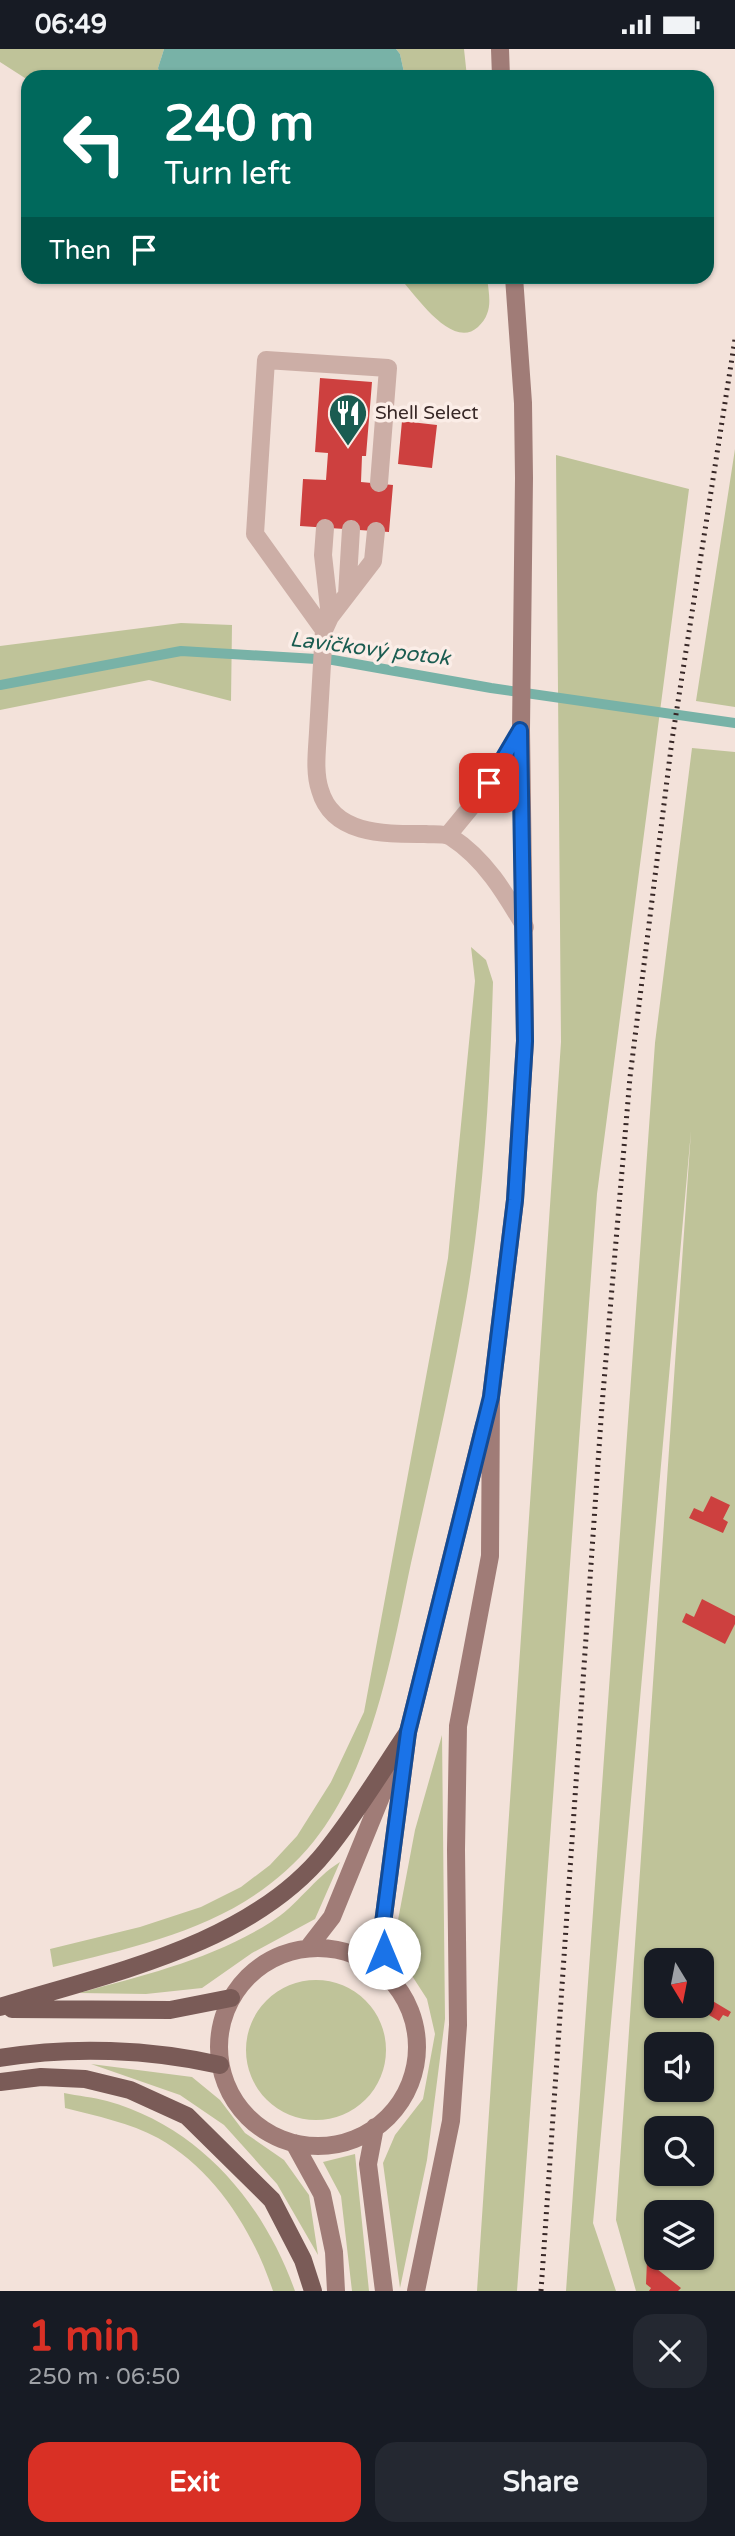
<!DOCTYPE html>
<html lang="en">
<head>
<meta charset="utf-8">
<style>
  :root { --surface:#171b24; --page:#242831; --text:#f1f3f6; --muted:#9ea1a6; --accent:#d93025 }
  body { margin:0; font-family:"Varela Round",sans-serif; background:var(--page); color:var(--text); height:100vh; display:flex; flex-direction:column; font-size:26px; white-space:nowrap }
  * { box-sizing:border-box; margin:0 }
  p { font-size:23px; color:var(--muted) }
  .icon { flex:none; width:38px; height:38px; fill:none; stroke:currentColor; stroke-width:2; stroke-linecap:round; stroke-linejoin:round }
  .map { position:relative; height:2242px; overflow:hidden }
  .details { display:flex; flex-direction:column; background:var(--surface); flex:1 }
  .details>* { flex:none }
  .top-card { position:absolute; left:21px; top:21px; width:693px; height:214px; border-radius:21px; box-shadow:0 2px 5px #0004; background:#00695c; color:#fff; overflow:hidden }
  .needle { width:46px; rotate:170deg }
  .tools { position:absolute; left:644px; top:1899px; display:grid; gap:14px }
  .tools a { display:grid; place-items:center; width:70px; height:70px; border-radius:14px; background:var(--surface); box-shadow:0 2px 5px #0004; font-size:35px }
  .pin { position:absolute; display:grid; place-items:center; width:60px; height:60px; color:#fff; margin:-30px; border-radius:14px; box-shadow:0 4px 10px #0006 }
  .me { position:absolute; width:77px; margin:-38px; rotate:0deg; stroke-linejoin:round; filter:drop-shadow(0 0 5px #0008) }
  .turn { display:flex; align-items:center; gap:24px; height:147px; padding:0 28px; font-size:32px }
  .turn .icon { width:91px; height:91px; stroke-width:2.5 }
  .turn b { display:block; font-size:49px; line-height:60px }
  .then { display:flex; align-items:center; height:66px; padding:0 28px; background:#0003; gap:14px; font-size:26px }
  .round { display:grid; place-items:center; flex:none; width:74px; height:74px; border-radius:21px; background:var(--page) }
  .overview { display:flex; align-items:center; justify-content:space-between; height:119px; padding:0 28px }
  h1 { font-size:42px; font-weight:800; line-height:52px; color:var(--accent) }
  .action { display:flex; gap:14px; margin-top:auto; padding:14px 28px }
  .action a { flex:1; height:80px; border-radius:21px; background:var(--accent); color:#fff; font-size:28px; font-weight:800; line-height:80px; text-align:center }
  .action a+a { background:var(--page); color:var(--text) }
  .status { display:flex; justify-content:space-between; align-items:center; height:49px; padding:0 35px; background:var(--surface); direction:ltr }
  .status svg { height:19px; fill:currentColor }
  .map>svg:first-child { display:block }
  .green { fill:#bfc399; fill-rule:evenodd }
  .water { fill:#78b2a7 }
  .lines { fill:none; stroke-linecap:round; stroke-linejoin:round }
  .stream { stroke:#78b2a7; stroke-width:10 }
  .building { fill:#cd403f }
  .service { stroke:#ccaea6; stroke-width:18 }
  .secondary { stroke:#a07c77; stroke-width:18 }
  .primary { stroke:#7a5b57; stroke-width:18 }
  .rail { stroke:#382827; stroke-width:5; stroke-dasharray:2 5; stroke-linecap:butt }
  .route-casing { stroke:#114b97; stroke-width:18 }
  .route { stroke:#1a73e8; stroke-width:12 }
  .labels { text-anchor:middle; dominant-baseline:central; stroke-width:7; stroke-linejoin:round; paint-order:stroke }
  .poi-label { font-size:19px; fill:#382827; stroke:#fbede7; text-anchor:start }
  .water-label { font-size:21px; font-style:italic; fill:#1a5c51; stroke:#fbede7 }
</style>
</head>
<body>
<div class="status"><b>06:49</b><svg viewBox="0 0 49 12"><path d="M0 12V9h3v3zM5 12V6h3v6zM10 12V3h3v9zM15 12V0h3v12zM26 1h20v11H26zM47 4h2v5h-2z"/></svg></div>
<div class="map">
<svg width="735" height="2242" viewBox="0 0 735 2242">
  <rect width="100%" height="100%" fill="#f3e2da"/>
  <path class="green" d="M0,0h164l-6,19 2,9h-132v3l-28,-18z
    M396,0h68l3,28h-62l-5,-23z
    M399,228h88c2,19 7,35 -9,50 -26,24 -63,-33 -79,-50z
    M735,400v258l-39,-6z
    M556,406l133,34 -92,705 -80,1097h-40l84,-1249z
    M181,574l51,2 -1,76 -82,-21 -149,30v-64z
    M692,699l43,4v1539h-99l-20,-71 75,-1089 -98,1092 23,68h-50l89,-1248zM656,1911h46v45h-46zM656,1995h46v45h-46zM656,2079h46v45h-46zM656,2163h46v45h-46z
    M471,898l15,13 7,22c-3,104 -9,211 -26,314 -15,89 -36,178 -56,267 -19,90 -38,204 -97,278 -67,83 -163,102 -261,126l-3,-18 90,-22 61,-20 40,-20 29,-22 27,-29 34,-54 33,-70 84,-454 27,-277z
    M442,1686l3,284 -18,141 -27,128 -17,-125 12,-28 28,-36 12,-65 -8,-35 -20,-31 -9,-48 17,-90z
    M340,1813l-25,57 -63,34 -50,35 -56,6 -67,-1c66,-18 134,-34 192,-71 26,-16 43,-44 69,-60z
    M246 2001a70 70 0 1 1 140 0a70 70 0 1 1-140 0Z
    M91,2015l101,13 28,23 25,33 39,27 25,35 9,60 -41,-71 -53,-59 -44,-30z
    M64,2044c14,3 29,4 43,8 93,26 156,101 188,190h-22c-20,-60 -58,-121 -115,-153 -28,-15 -61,-22 -93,-30z
    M355,2105l14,137h-17l-11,-95 -18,-34z"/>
  <path class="water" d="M164,0h232l4,5 5,23h-245l-2,-9z"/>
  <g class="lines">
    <path class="stream" d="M0,636l181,-34 152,9 158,28 244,35"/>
  </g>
  <path class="building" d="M320,329l52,4 -6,74h-4l-1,26 32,3 -4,47 -89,-6 3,-47 23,1 2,-27 -13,-1z
    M402,372l35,4 -5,43 -34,-4z
    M711,1447l19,9 -7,14 5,3 -5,11 -34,-15 5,-10 9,4z
    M702,1550l33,17v8l-10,20 -43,-22 4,-9 8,4z
    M711,1951l20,12 -3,5 -5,-2 -4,6 -10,-6 3,-7 -4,-2z
    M647,2212l34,27 -3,3h-29l2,-3 -5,-4z"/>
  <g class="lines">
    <path class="service" d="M325,479l-2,27 7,62
      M376,482l-3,30 -43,56 -6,13 -69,-96 11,-174 122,8 -9,115
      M347,546l4,-66
      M324,581c-2,34 -4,68 -6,102 -1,19 -4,40 2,58 13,46 67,44 105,44 8,1 19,-1 26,3 34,22 54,56 74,90
      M448,786l32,-39 41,-66"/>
    <path class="secondary" d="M500,0l1,28
      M308,1899l24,-31 66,-162
      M219 1998a99 99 0 1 1 198 0a99 99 0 1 1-198 0Z
      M385,1925l-3,-43 26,-199 76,-307
      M375,2078l-7,37 16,127
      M294,2094l28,51 12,58 2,39
      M416,2242l35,-170 7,-96 -2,-175 2,-124 32,-170 1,-159 24,-197 10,-159 -4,-311 3,-252 -1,-75 -9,-126"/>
    <path class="primary" d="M0,1958c110,-34 251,-62 326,-156 30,-37 55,-79 82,-119
      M12,1960l158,1 61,-12
      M0,2009c71,-12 150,-9 220,7
      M0,2033l41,-5 44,2 45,11 57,26 85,84 31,60 10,31"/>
    <path class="rail" d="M541,2242l61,-886 28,-328 42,-337 63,-401"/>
  </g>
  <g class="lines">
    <g class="route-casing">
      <path id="route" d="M384,1904l-2,-22 26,-199 83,-335 24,-197 10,-159 -5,-311 -31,53"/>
    </g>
    <use href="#route" class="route"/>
  </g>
  <defs>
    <g id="restaurant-pin" transform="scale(2.0125)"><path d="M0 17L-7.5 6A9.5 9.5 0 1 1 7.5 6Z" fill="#1a5c51" stroke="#fbede7"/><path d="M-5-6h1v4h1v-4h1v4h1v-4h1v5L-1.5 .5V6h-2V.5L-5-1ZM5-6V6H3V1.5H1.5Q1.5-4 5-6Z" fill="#fff"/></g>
  </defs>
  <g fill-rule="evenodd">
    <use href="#restaurant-pin" x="348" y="364"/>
  </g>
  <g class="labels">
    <g class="poi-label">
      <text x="375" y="364">Shell Select</text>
    </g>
    <g class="water-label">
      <text transform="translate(370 600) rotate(7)">Lavičkový potok</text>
    </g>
  </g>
</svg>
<div class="tools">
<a><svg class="needle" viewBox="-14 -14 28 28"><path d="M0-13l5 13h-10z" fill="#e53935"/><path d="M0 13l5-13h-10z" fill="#9ea1a6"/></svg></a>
<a><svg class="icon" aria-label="sound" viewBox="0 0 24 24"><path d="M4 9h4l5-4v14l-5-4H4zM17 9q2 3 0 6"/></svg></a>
<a><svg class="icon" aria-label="search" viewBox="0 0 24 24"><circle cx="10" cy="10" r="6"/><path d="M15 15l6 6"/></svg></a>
<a><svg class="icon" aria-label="layers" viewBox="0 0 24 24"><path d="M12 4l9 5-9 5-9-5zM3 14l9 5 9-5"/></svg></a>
</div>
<div class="pin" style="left:489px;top:734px;background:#d93025"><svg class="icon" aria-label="arrive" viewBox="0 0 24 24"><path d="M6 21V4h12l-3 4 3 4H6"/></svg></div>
<svg class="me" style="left:384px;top:1904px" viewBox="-20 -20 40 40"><circle r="19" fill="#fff"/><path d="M0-13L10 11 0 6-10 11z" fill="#1a73e8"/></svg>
<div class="top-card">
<div class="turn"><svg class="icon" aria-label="left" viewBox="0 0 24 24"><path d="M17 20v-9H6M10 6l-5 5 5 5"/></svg><div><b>240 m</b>Turn left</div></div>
<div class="then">Then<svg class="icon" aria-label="arrive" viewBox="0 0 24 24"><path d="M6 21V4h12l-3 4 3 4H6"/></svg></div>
</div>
</div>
<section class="details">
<div class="overview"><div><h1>1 min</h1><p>250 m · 06:50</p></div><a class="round"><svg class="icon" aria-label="close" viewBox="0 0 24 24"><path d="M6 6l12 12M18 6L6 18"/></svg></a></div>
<div class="action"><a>Exit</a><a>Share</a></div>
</section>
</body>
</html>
